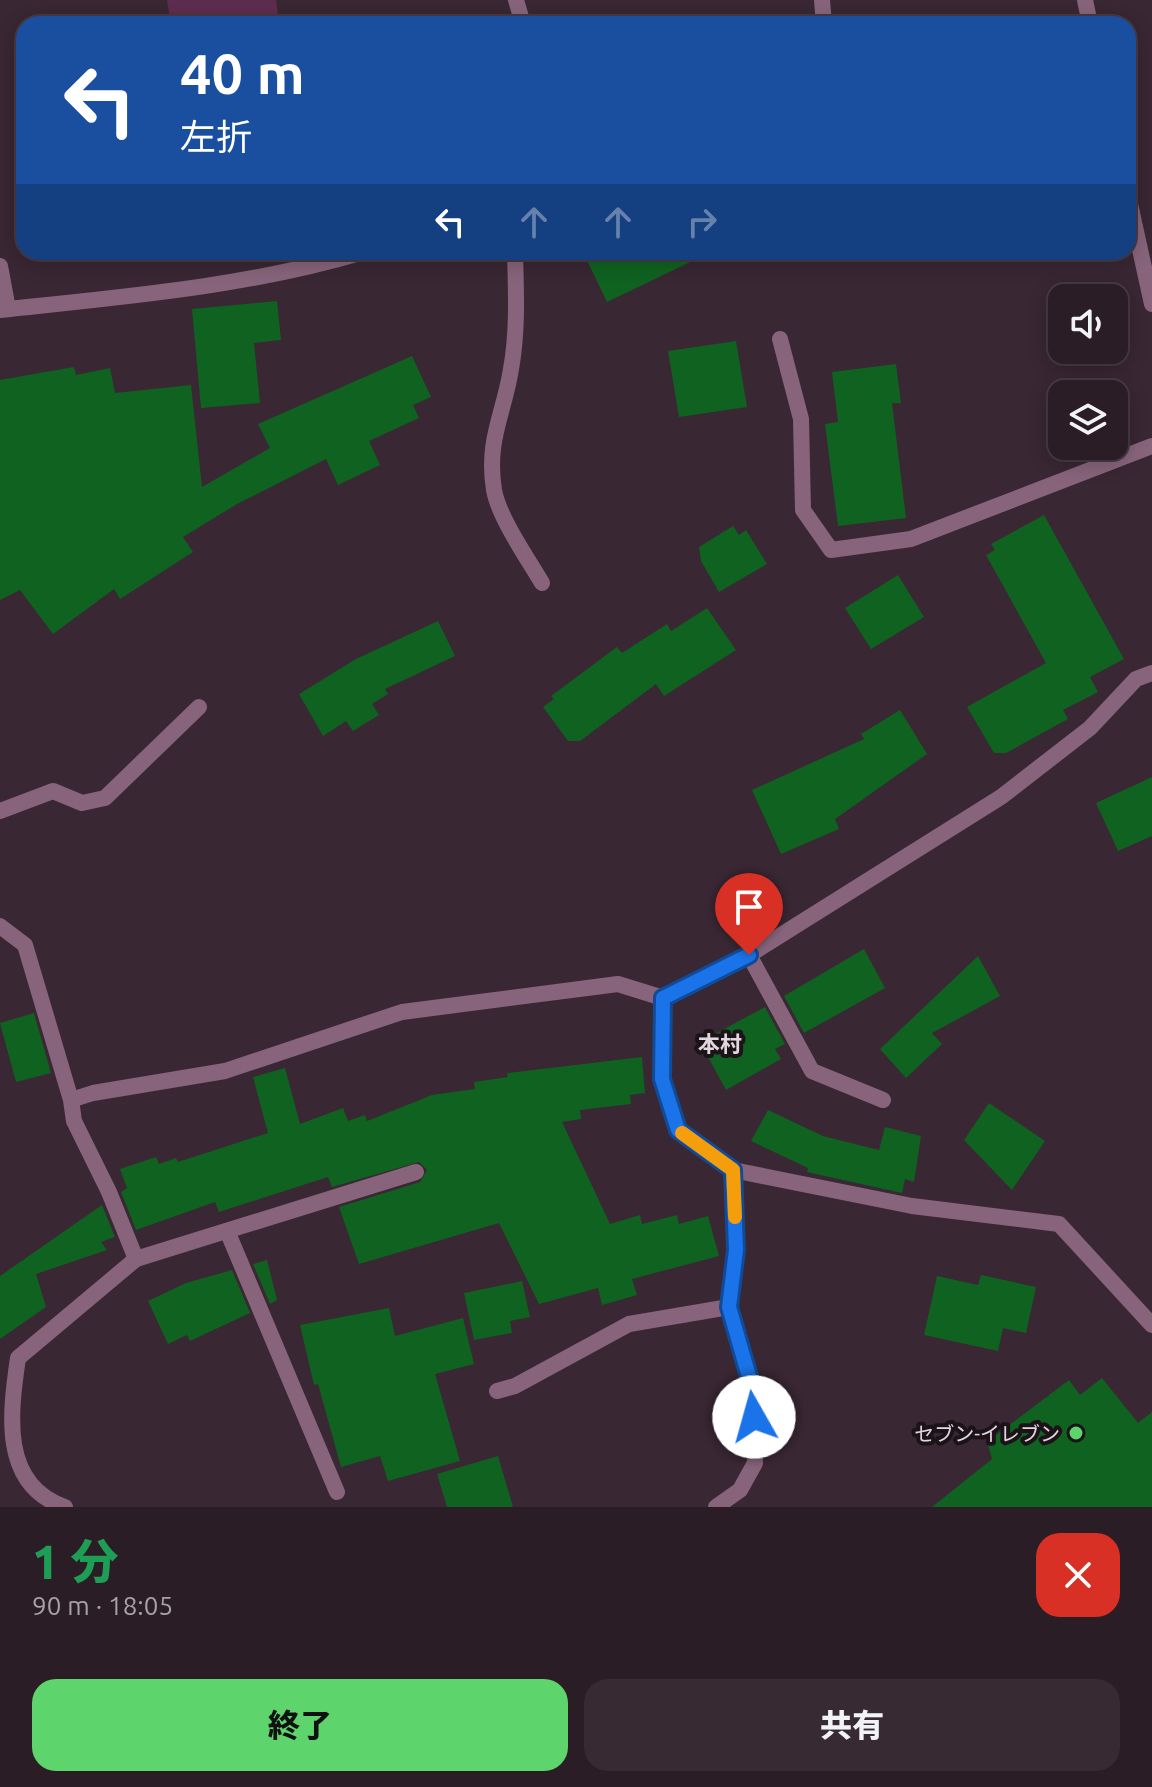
<!DOCTYPE html>
<html lang="ja">
<head>
<meta charset="utf-8">
<style>
  :root { --surface:#2b1d26; --page:#372a32; --text:#f1f3f6; --muted:#a6a2a7; --line:#473b43; --accent:#5ed56c }
  body { margin:0; font-family:Ubuntu,"Noto Sans JP",sans-serif; background:var(--page); color:var(--text); height:100vh; display:flex; flex-direction:column; font-size:30px; white-space:nowrap }
  * { box-sizing:border-box; margin:0 }
  p { font-size:26px; color:var(--muted) }
  .icon { flex:none; width:44px; height:44px; fill:none; stroke:currentColor; stroke-width:2; stroke-linecap:round; stroke-linejoin:round }
  .map { position:relative; height:1507px; overflow:hidden }
  .sheet { display:flex; flex-direction:column; background:var(--surface); flex:1 }
  .sheet>* { flex:none }
  .banner { position:absolute; left:16px; top:16px; width:1120px; height:244px; border-radius:24px; box-shadow:0 4px 20px #0003,0 0 0 2px var(--line); background:#1a4fa0; color:#fff; overflow:hidden }
  .buttons { position:absolute; left:1048px; top:284px; display:grid; gap:16px }
  .buttons a { display:grid; place-items:center; width:80px; height:80px; border-radius:16px; background:var(--surface); box-shadow:0 4px 20px #0003,0 0 0 2px var(--line); font-size:40px }
  .pin { position:absolute; display:grid; place-items:center; width:68px; height:68px; color:#fff; margin:-82px -34px; border-radius:50% 50% 50% 0; rotate:-45deg; box-shadow:0 0 8px #0007 }
  .pin .icon { rotate:45deg }
  .me { position:absolute; width:88px; margin:-44px; rotate:353deg; stroke-linejoin:round; filter:drop-shadow(0 0 6px #0008) }
  .turn { display:flex; align-items:center; gap:28px; height:168px; padding:0 32px; font-size:36px }
  .turn .icon { width:104px; height:104px; stroke-width:2.5 }
  .turn b { display:block; font-size:56px; line-height:68px }
  .lanes { display:flex; align-items:center; height:76px; padding:0 32px; background:#0003; justify-content:center; gap:40px; direction:ltr }
  .lanes .off { opacity:.35 }
  .round { display:grid; place-items:center; flex:none; width:84px; height:84px; border-radius:24px; background:var(--page) }
  .summary { display:flex; align-items:center; justify-content:space-between; height:136px; padding:0 32px }
  h1 { font-size:48px; font-weight:800; line-height:60px; color:#1e9e55 }
  .primary-button { display:flex; gap:16px; margin-top:auto; padding:16px 32px }
  .primary-button a { flex:1; height:92px; border-radius:24px; background:var(--accent); color:#111; font-size:32px; font-weight:800; line-height:92px; text-align:center }
  .primary-button a+a { background:var(--page); color:var(--text) }
  .map>svg:first-child { display:block }
  .green { fill:#5d2d4f }
  .building { fill:#106221 }
  .lines { fill:none; stroke-linecap:round; stroke-linejoin:round }
  .service { stroke:#87647b; stroke-width:16 }
  .minor { stroke:#87647b; stroke-width:16 }
  .tertiary { stroke:#87647b; stroke-width:16 }
  .route-casing { stroke:#114b97; stroke-width:20 }
  .route { stroke:#1a73e8; stroke-width:14 }
  .slow { stroke:#f59e0b; stroke-width:14 }
  .poi-dot { fill:#5ed56c; stroke:#1b1318; stroke-width:3 }
  .labels { text-anchor:middle; dominant-baseline:central; stroke-width:8; stroke-linejoin:round; paint-order:stroke }
  .poi-label { font-size:20px; fill:#e2d7de; stroke:#1b1318; text-anchor:end }
  .neighbourhood-label { font-size:22px; font-weight:bold; fill:#e2d7de; stroke:#1b1318 }
</style>
</head>
<body>
<div class="map">
<svg width="1152" height="1507" viewBox="0 0 1152 1507">
  <rect width="100%" height="100%" fill="#392733"/>
  <path class="green" d="M167,0h109l3,24h-108z"/>
  <path class="building" d="M583,252h128l-104,50z
    M277,301l4,39 -27,3 6,60 -59,5 -9,-99z
    M736,341l11,66 -68,10 -11,-66z
    M412,356l19,41 -18,8 6,13 -50,23 11,24 -42,20 -12,-26 -89,45 -54,33 10,15 -73,47 -6,-10 -61,45 -33,-44 -20,10v-220l74,-13 2,8 34,-7 5,25 76,-8 11,102 68,-39 -12,-24z
    M896,364l5,39h-9l14,115 -68,8 -13,-102 13,-2 -6,-50z
    M1044,515l80,144 -34,18 8,15 -35,18 5,9 -62,34h-12l-27,-46 79,-44 -60,-108 9,-5 -4,-6z
    M733,526l6,9 7,-5 21,34 -48,28 -18,-31 -2,-14z
    M898,575l26,42 -53,32 -26,-41z
    M707,608l29,42 -72,46 -8,-12 -76,57h-12l-25,-34 11,-8 -3,-3 66,-49 5,6 45,-29 4,7z
    M438,621l17,35 -70,33 3,5 -16,10 7,11 -26,16 -7,-10 -23,15 -24,-42 57,-35z
    M900,710l27,44 -92,65 4,10 -58,25 -29,-64 112,-51 -3,-5z
    M1152,777v59l-34,15 -22,-48z
    M864,949l21,39 -81,45 -20,-37z
    M978,956l22,40 -68,37 10,11 -36,34 -26,-29z
    M765,1007l20,37 -10,5 6,10 -55,31 -26,-48z
    M34,1013l17,60 -35,9 -16,-59z
    M642,1057l3,36 -15,2 1,9 -51,6 1,9 -19,3 48,102 30,-9 2,9 35,-9 2,9 29,-8 11,40 -87,23 5,16 -35,10 -4,-17 -59,16 -40,-81 -140,41 -20,-57 81,-25 7,-12 -8,-8 -87,25 -4,-10 -109,35 -4,-10 -79,28 -15,-38 6,-4 -7,-19 36,-12 3,7 17,-6 2,4 90,-29 -15,-56 32,-9 15,56 43,-16 5,13 17,-6 2,6 65,-26 43,-6 -1,-7 34,-5 -1,-4z
    M989,1103l56,38 -33,49 -48,-50z
    M768,1110l55,26 56,14 6,-23 36,9 -7,46 -9,-3 -3,14 -95,-21 1,-4 -57,-27z
    M102,1205l13,32 -14,5 6,8 -71,24 10,33 -46,32v-63z
    M267,1260l10,40 -7,4 -17,-40z
    M232,1270l18,43 -60,28 -3,-6 -19,9 -20,-43 38,-18z
    M981,1275l55,12 -10,46 -23,-5 -5,23 -74,-16 13,-59 41,9z
    M522,1281l8,36 -20,4 2,12 -38,7 -10,-47z
    M389,1308l6,28 68,-18 11,46 -39,10 25,87 -72,20 -8,-25 -39,11 -23,-83 -4,1 -14,-60z
    M1102,1378l36,45 14,-11v95h-220l60,-48 -5,-17 82,-62 11,15z
    M498,1456l15,51h-66l-10,-33z"/>
  <g class="lines">
    <path class="service" d="M516,0l7,24
      M822,0l2,24
      M515,252c1,39 3,78 -4,117 -7,45 -25,71 -17,121 5,28 34,69 48,93
      M0,266l8,43
      M0,811l53,-20 29,12 23,-5 94,-91
      M749,955l63,116 71,29
      M228,1233l109,259
      M497,1391l18,-5 114,-62 100,-17
      M65,1507c-65,-22 -55,-94 -47,-149l118,-99"/>
    <path class="minor" d="M0,310c121,-13 246,-23 363,-58
      M780,339l21,80 2,91 28,40 80,-11 241,-93
      M0,926l25,19 46,155 22,-7 132,-22 177,-59 216,-28 45,14 -1,81 16,51 55,40 179,36 147,18 93,101
      M663,998l86,-43 252,-158 89,-69 46,-49 16,-6
      M71,1100l3,21 35,71 27,67 280,-87
      M716,1507l24,-17 15,-27 -1,-69 -25,-87 7,-57 -3,-80"/>
    <path class="tertiary" d="M1085,0l5,24
      M1128,195l24,109"/>
  </g>
  <g class="lines">
    <g class="route-casing">
      <path id="route" d="M749,955l-86,43 -1,81 16,51 55,40 3,80 -7,57 25,87v23"/>
    </g>
    <use href="#route" class="route"/>
    <path class="slow" d="M682,1133l51,37 2,47"/>
  </g>
  <circle class="poi-dot" cx="1076" cy="1433" r="8"/>
  <g class="labels">
    <g class="poi-label">
      <text x="1060" y="1433">セブン-イレブン</text>
    </g>
    <g class="neighbourhood-label">
      <text x="720" y="1043">本村</text>
    </g>
  </g>
</svg>
<div class="buttons">
<a><svg class="icon" aria-label="sound" viewBox="0 0 24 24"><path d="M4 9h4l5-4v14l-5-4H4zM17 9q2 3 0 6"/></svg></a>
<a><svg class="icon" aria-label="layers" viewBox="0 0 24 24"><path d="M12 4l9 5-9 5-9-5zM3 14l9 5 9-5"/></svg></a>
</div>
<div class="pin" style="left:749px;top:955px;background:#d93025"><svg class="icon" aria-label="arrive" viewBox="0 0 24 24"><path d="M6 21V4h12l-3 4 3 4H6"/></svg></div>
<svg class="me" style="left:754px;top:1417px" viewBox="-20 -20 40 40"><circle r="19" fill="#fff"/><path d="M0-13L10 11 0 6-10 11z" fill="#1a73e8"/></svg>
<div class="banner">
<div class="turn"><svg class="icon" aria-label="left" viewBox="0 0 24 24"><path d="M17 20v-9H6M10 6l-5 5 5 5"/></svg><div><b>40 m</b>左折</div></div>
<div class="lanes"><svg class="icon" aria-label="left" viewBox="0 0 24 24"><path d="M17 20v-9H6M10 6l-5 5 5 5"/></svg><svg class="icon off" aria-label="ahead" viewBox="0 0 24 24"><path d="M12 20V5M6 11l6-6 6 6"/></svg><svg class="icon off" aria-label="ahead" viewBox="0 0 24 24"><path d="M12 20V5M6 11l6-6 6 6"/></svg><svg class="icon off" aria-label="right" viewBox="0 0 24 24"><path d="M7 20v-9h11M14 6l5 5-5 5"/></svg></div>
</div>
</div>
<section class="sheet">
<div class="summary"><div><h1>1 分</h1><p>90 m · 18:05</p></div><a class="round" style="background:#d93025;color:#fff"><svg class="icon" aria-label="close" viewBox="0 0 24 24"><path d="M6 6l12 12M18 6L6 18"/></svg></a></div>
<div class="primary-button"><a>終了</a><a>共有</a></div>
</section>
</body>
</html>
